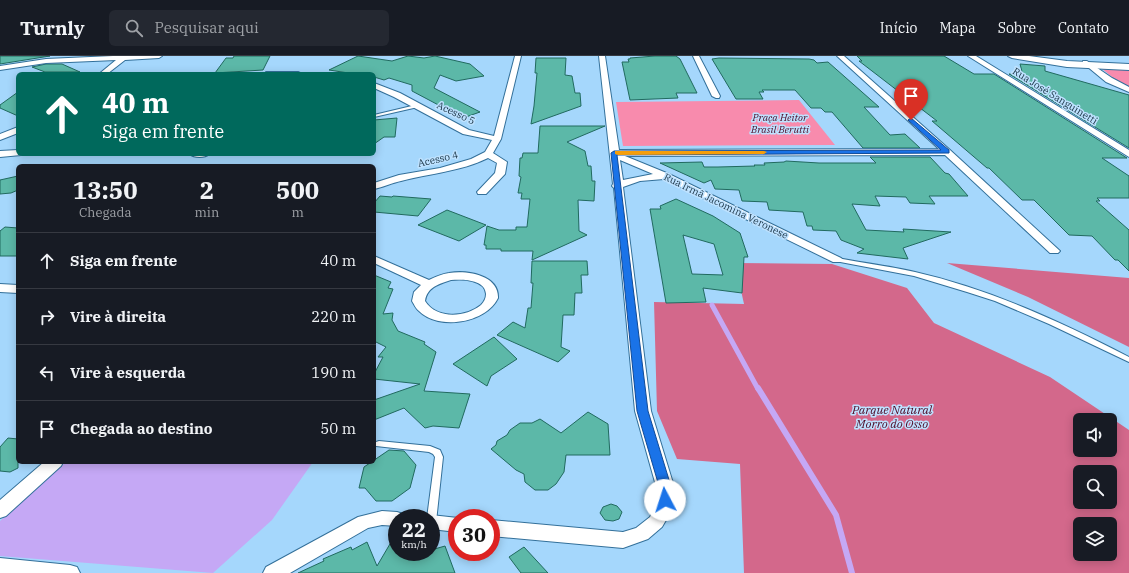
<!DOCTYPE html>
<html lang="pt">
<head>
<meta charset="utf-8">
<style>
  :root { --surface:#171b24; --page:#242831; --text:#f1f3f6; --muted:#9ea1a6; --line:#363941 }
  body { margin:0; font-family:"IBM Plex Serif",serif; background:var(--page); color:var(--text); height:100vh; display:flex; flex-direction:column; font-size:15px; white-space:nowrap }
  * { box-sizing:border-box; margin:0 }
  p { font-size:13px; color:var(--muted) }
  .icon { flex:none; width:22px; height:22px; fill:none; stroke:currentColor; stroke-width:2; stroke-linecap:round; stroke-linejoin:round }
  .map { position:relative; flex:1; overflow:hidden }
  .sheet { position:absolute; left:16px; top:108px; width:360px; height:300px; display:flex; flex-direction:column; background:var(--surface); border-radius:6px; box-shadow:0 2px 10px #0003 }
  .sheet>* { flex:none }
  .banner { position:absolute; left:16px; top:16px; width:360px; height:84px; border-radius:6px; box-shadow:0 2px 10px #0003; background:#00695c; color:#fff; overflow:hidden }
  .controls { position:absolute; left:1073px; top:357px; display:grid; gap:8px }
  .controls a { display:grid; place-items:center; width:44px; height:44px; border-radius:6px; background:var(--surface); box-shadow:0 2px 10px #0003; font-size:20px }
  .speed { position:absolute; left:388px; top:453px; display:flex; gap:8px; font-size:20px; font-weight:700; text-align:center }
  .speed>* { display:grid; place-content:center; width:52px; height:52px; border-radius:50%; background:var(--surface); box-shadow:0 2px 10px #0003; line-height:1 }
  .speed small { font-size:10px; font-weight:400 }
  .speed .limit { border:6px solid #d22; background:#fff; color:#111 }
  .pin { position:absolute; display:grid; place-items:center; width:34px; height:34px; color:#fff; margin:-41px -17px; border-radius:50% 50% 50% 0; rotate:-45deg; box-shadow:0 0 4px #0007 }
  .pin .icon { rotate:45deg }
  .me { position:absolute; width:44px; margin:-22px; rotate:355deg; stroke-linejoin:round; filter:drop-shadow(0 0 3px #0008) }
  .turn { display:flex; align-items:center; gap:14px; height:84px; padding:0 20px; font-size:18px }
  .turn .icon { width:52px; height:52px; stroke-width:2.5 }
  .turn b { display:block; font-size:28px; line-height:34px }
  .eta { display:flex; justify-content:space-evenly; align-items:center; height:68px; text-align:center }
  .eta b { font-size:24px; font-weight:800; line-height:28px }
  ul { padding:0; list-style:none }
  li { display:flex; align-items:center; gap:12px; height:56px; padding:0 20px; border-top:1px solid var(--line) }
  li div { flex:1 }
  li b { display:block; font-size:15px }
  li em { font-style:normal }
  header { display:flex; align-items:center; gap:24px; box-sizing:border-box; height:56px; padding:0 20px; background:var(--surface); border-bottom:1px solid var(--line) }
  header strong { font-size:19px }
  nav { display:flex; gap:22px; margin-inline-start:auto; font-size:14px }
  .search { width:280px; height:36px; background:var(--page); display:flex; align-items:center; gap:10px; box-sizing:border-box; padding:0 14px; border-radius:6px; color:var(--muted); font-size:15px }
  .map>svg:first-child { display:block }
  .green { fill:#f88bad }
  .forest { fill:#d3688b; fill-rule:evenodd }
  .water { fill:#c5a8f5 }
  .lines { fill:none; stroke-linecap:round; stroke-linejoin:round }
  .stream-far1 { stroke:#c5a8f5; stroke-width:5 }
  .stream { stroke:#c5a8f5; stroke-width:6 }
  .building { fill:#5cb8a8; stroke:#216a5f; fill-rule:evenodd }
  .service-casing { stroke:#33709a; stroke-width:2 }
  .minor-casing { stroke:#33709a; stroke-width:2 }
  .tertiary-casing { stroke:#33709a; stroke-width:2 }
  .service { fill:#fff; fill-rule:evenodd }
  .minor { fill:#fff; fill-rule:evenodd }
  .tertiary { fill:#fff; fill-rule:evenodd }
  .route { fill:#1a73e8; stroke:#114b97 }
  .slow { fill:#f59e0b }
  .labels { text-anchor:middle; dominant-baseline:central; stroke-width:3; stroke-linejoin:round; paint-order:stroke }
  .far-street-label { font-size:10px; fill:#213b4d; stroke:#bee2ff }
  .far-park-label { font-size:10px; font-style:italic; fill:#4f0b27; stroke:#bee2ff }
  .park-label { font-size:12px; font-style:italic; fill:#4f0b27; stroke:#bee2ff }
</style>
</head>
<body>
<header>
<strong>Turnly</strong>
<div class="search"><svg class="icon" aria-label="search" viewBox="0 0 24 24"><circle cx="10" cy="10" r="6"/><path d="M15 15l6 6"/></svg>Pesquisar aqui</div>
<nav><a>Início</a><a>Mapa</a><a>Sobre</a><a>Contato</a></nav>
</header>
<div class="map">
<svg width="1129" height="517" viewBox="0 0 1129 517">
  <rect width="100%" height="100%" fill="#a5d7fc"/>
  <path class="green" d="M1100,11l29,1v19l-17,-10z
    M799,44l36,45 -212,1 -7,-44z"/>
  <path class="forest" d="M735,207l97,1 75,24 27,35 116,54 79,53v143h-385l-4,-109 -63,-5 -20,-48 -3,-109 90,2zM1080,364h30v30h-30zM1080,416h30v30h-30zM1080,468h30v30h-30z
    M947,207l182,15v69l-101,-50z"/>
  <path class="water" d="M66,406h247l-41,58 -59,53 -213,-17v-35z"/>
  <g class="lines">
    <path class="stream-far1" d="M712,249l46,84"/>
    <path class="stream" d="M758,332l78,127 16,58"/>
  </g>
  <path class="building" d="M0,0h50l-50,8z
    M234,0h36l-7,14 -48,3 11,-15h7z
    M358,0l34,5 16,-5 16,2 11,-2 35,8 14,12 -28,5 -16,-6 -6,13 46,24 -17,6 -51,-27v-6l-23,-7 -5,2 -10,-3v-3h-19l-26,-4z
    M655,0h21l4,3 17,34h-21l2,5 -48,2 -8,-38h7l-1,-3h2v-1z
    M857,0h87l30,18h20l133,84h-25l27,18v22h-32l3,3h-4l33,29v41l-11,-11h-3l-23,-24 -23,-1 -35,-35h-12l-33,-32h-2l-55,-47h5l-78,-60h3z
    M536,2h30l-1,17 7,1 3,17h5l1,13 -50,18 3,-18 3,-33h-2z
    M719,2l90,1 5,1 3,3 11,-1 51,45h-15l26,28 15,-1 15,14h-57l-31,-36h-7l-4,-4h-10l-16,-18h-33l2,2h-5l4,7h-27l-24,-40z
    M46,8h16l18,8h-35l-13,-5z
    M1020,8l25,2v5l84,24v53l-120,-74 14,1z
    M18,36v24l-18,-8v-3z
    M397,62l-2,19h-11l-10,7v-24z
    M540,70h65l-38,16 18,9 3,15h3l1,15h3l-1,20 -16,-1 1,31 8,4 -55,25 1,-9h-32v-2h-15v-4h-2l3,-19 12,4h17v-3h11l3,-28h-9l1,-6h-4l3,-16 -2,-1 1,-18h2l1,-5h15z
    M870,101h60l15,16 4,1 19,22h-39l6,8 -25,-1 -4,-6 -31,-1 5,10 -28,-2 14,26 38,2 -1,-3 48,3 -48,16 5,11 -51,-6 7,-4 -23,-9 -5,-9 -23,-1 -1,-4h-5l-4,-14 -34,-2 -2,-8 -25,-1 -3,-11 -24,-1 -4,-9 -7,3 -44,-20 42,-1 2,5h14l37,-1 -1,-1h11l-1,-2 20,-1 2,-1 33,2h57z
    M18,120v14l-7,3 -11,1v-14z
    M380,140l12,1 1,-1 38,3 -13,17 -44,-4v-9z
    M676,143l37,17 27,17 8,24h-4l-2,36 -39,-5 3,14 -40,1 -16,-94h11l-1,-3zM683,179l31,9 9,31 -31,-1z
    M447,154l39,15 -27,16 -41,-16z
    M5,171l13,1v28h-18v-25z
    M532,205h55l1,14h-7l1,18h-7l-1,22h-11l-2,32 9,4 -12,11 -61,-27 16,-13 12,6 3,-20h3l2,-25h-2z
    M374,219l17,7 -3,6 5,1 -10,25 10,-1 -1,7 6,11 27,11 -1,2 12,8 -12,39 46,3 -11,34 -26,-2 -8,2 -21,-20 -30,12v-20l46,-16 -46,-5v-5l9,-17h-5l8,-10 -12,-6z
    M494,281l23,22 -26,17 -4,10 -34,-22z
    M588,356l20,12 2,31h-44l-2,17 -8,12 -8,6h-13l-10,-8 -1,-8 -8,-4 -25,-21 5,-4 1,-4 10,-6 3,-5 10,-7h12l8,-4 21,14z
    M8,382l10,1v29l-8,4 -10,-1v-24z
    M389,394l15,1 12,14 -6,23 -18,13h-16l-11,-13h-6l5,-21z
    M611,448l6,2 5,6 -3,7 -6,2 -8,-1 -5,-7 3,-6z
    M397,476v20h34v-2l14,-4 10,27h-157l26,-12 -1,-2 28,-12 1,3 15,-8 10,24z
    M524,491l24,26h-27l-12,-16z"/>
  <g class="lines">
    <g class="service-casing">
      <path id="service" d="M416,49l2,1v1l-44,10v-2z
        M837,202c26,5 52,8 78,14 75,17 146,50 214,85v5l-80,-38 -54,-23 -28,-9 -53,-16 -79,-15 -1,-1 1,-1z
        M379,385l51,5 10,4 3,7 -7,65 -2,3 -3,1v-8h-4l8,-61 -2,-3 -4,-2 -53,-6 -1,-2 1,-2z"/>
    </g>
    <g class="minor-casing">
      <path id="minor" d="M113,0h49l-3,2 -34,2 -18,14h-8l17,-14 -70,3 -46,7v-4l46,-7z
        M515,0h6l-20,83 -8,14 14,9 -2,12 -19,20h-8l-1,-2 18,-19 2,-10 -9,-5c-29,14 -57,15 -87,23 -9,2 -18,6 -27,8v-6l25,-8 41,-7 31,-9 14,-7 7,-12 -29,-6 -69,-37 -20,-9v-5l26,10 69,37 25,6z
        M599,0h6l14,94 320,-1 -102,-93h7l106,94 110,101 -2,2h-8l-105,-98 -320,1 44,18 172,84 2,2 -2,2h-8l-169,-83 -24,2 -17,6 28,224 25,82 -3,15 -11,19 -14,12 -25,9 -132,-12v-16l132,12 13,-4 14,-11 5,-10 3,-14 -23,-82 -21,-223 -2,-2 1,-2zM620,104l33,14 -30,6z
        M693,0h6l21,40 -1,2h-3l-4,-2z
        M968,0h8l153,94v7z
        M1083,5h4l25,17 17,9v5l-23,-10 -23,-19z
        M266,16h32l4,2h-37z
        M18,71v6l-18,7v-6z
        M18,94v4l3,1 -21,2v-6z
        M190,98h19c-4,4 -15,4 -19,0z
        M374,200l55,24c6,-3 13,-6 20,-7 18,-3 50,2 49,25 -12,25 -59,33 -79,13 -3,-2 -5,-7 -7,-10l2,-9 7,-7 -47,-22zM451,224c11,-1 34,-1 35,14 0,4 -2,8 -5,11 -16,13 -45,14 -56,-4 2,-14 14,-17 26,-21z
        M0,228l18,1v8l-18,-1z
        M44,406h19l-2,4 -55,50 -6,2v-18z
        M382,455l15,1 6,2 2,4h-8v8l-15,-1 -14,3 -78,45h-27l3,-6 92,-50z
        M431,459l27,3h-1v14l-26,-3v-11h-7z
        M0,502l70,7 7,2 3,6h-80z"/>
    </g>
    <g class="tertiary-casing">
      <path id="tertiary" d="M1008,0h21l38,5 62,3v6l-62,-3 -55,-9z"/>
    </g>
    <use href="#service" class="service"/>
    <use href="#minor" class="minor"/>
    <use href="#tertiary" class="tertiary"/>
  </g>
  <path class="route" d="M911,62l38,32v3l-332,2 31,256 25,82 -4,11 -4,1 -4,-1 -2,-4 2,-7 -24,-82 -26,-258 3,-2 327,-1 -32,-29 -1,-1z"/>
  <path class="slow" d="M615,95h149l3,1 -3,2 -146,1 -3,-1z"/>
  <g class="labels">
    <g class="far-street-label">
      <text transform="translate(1055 40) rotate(32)">Rua José Sanguinetti</text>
      <text transform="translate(456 57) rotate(25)">Acesso 5</text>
      <text transform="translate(438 103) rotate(-13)">Acesso 4</text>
      <text transform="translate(726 150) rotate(26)">Rua Irmã Jacomina Veronese</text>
    </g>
    <g class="far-park-label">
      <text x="780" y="61">Praça Heitor<tspan x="780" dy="12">Brasil Berutti</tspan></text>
    </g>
    <g class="park-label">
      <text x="892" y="353">Parque Natural<tspan x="892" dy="14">Morro do Osso</tspan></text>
    </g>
  </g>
</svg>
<div class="controls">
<a><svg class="icon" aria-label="sound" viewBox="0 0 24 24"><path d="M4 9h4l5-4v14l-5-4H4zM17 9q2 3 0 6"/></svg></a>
<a><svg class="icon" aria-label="search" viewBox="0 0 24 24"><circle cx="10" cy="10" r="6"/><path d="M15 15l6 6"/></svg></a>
<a><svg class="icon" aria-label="layers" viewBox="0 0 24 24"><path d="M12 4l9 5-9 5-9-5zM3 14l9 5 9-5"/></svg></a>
</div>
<div class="speed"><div>22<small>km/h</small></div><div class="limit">30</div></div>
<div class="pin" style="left:911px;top:64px;background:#d93025"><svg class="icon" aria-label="arrive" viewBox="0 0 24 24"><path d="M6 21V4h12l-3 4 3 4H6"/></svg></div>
<svg class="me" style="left:665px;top:444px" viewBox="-20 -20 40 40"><circle r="19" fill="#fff"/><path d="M0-13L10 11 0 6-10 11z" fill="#1a73e8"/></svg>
<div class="banner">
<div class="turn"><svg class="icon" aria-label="ahead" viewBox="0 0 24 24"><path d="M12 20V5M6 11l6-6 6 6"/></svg><div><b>40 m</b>Siga em frente</div></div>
</div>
<section class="sheet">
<div class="eta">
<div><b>13:50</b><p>Chegada</p></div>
<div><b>2</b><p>min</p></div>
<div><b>500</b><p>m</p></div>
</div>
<ul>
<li><svg class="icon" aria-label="ahead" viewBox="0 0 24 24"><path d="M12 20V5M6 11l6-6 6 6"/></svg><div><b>Siga em frente</b></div><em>40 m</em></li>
<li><svg class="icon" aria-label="right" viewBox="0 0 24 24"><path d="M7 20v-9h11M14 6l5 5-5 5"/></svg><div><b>Vire à direita</b></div><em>220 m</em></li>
<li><svg class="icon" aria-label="left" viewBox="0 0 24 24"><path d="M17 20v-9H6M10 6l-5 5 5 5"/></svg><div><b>Vire à esquerda</b></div><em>190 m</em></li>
<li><svg class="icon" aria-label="arrive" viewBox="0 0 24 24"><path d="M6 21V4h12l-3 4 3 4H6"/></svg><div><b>Chegada ao destino</b></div><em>50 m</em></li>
</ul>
</section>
</div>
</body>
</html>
